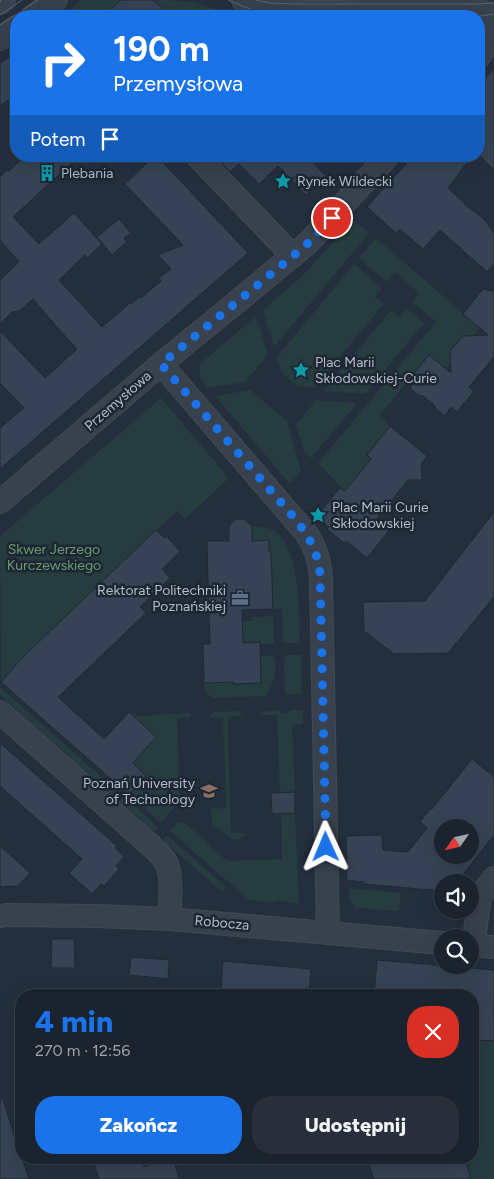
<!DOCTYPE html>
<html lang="pl">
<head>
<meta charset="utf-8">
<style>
  :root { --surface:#1b232e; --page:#282f3a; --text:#f1f3f6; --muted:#a0a4aa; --line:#39404a; --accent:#1a73e8 }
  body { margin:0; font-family:Figtree,sans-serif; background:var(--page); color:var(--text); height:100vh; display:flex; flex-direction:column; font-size:19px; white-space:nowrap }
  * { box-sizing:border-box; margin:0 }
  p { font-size:16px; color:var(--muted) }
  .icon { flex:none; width:28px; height:28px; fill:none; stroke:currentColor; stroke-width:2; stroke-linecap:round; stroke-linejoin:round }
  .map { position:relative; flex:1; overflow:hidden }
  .details { position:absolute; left:15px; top:989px; width:464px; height:175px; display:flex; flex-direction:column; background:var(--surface); border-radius:20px; box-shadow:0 5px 20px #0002,0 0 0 1px var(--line) }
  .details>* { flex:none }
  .top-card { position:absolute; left:10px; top:10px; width:475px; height:152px; border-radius:20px; box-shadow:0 5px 20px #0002,0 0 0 1px var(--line); background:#1a73e8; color:#fff; overflow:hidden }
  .needle { width:32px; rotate:236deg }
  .buttons { position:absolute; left:434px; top:819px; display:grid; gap:10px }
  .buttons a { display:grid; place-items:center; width:45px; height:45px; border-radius:50%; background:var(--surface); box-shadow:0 5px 20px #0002,0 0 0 1px var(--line); font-size:25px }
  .pin { position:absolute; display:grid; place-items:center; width:42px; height:42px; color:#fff; margin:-21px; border:2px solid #fff; border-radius:50%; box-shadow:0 1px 5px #0007 }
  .me { position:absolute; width:55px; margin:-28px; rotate:359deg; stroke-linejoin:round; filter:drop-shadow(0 0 4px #0008) }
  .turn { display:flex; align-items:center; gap:18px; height:105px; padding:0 20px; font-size:22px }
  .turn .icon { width:65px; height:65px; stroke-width:2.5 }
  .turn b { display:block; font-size:35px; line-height:42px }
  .then { display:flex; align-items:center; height:48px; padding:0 20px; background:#0003; gap:10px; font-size:19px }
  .round { display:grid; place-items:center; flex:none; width:52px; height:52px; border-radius:20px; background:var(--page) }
  .head { display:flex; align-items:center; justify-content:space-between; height:85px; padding:0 20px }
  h1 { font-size:30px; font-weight:800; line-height:38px; color:var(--accent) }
  .button { display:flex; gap:10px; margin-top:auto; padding:10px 20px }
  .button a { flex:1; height:58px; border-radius:20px; background:var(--accent); color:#fff; font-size:20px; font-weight:800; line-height:58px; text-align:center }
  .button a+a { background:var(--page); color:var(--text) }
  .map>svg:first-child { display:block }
  .green { fill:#263c3f }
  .building { fill:#364354; stroke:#1f2835; fill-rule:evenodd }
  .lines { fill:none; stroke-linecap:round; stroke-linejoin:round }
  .minor-casing { stroke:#414a57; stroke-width:24 }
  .minor { stroke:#38414e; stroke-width:22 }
  .tram { stroke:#5a6575; stroke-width:1 }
  .route { stroke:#1a73e8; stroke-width:9; stroke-dasharray:0 16.2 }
  .labels { text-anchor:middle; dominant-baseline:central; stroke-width:5; stroke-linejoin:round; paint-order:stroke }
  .poi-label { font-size:14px; fill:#b4bcc9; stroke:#1d2633; text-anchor:start }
  .street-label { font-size:14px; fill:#b4bcc9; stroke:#1d2633 }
  .park-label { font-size:14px; fill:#6b9a76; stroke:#1d2633 }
</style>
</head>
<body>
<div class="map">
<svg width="494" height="1179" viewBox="0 0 494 1179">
  <rect width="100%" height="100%" fill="#242f3e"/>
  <path class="green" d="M81,0h40l-13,12h-4v4h-31l-1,-1 2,-10z
    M151,0c20,0 59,0 70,16h-52z
    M353,220l16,13 -95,114 -11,-37 38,-33z
    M376,238l104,90 -12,14 -5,-6h-2v2l-9,10 -2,1v2l8,4 -12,14 -17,-14 -50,61 11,10 -23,29 4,4 -26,32 -27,-28 118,-141 -24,-20 7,-9 -24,-20 -8,9 -28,-24z
    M354,264l28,24 -7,9 9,7 -70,84 -16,-2 -16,-13 -5,-16z
    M407,309l17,14 -59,71 -41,-3 67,-81 8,7z
    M256,316l12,39 -23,27 -37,6 -8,-10v-14z
    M250,390l37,31 14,50 -11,13 -75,-88z
    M161,398l68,80 -44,41 -8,-8 -154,146 -22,25 -1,-146z
    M316,400l41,3 -46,55 -7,-6 -8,-28z
    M252,526c8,1 16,1 23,5 26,19 24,82 25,112h-17l-1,-34h-9l-1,-33 -1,-1 -2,-34h-17z
    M273,616l1,28h-14v-2l-17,1v-22h9v-4z
    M287,655h14l1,39 -17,1 -1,-36z
    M261,656h12c7,13 -1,27 -6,40l-54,2c-8,-4 -9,-7 -9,-15l29,-1 1,2 27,-1z
    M0,687l158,140 -4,5 -154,-137z
    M278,710l3,3h6l4,-3h12v14l-11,1 3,67h-15l-3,-77h-17l4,-4z
    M238,711l5,5 -15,1 3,116h15l-6,6 -7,1 -21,-16 -1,-15 15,-1 -3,-91h-14l2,-3 3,-2z
    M129,712l10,4 48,-3 3,1 2,3 -15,1 3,77h14l-4,6 -11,1 -18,21 -32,-28 17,-19 -13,-13z
    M295,813l4,91 -12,-1v-2l-12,-1v2l-26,-2 -79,-69 8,-9h6l43,39 55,-2 -1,-45z
    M167,835l60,53 -6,3 -58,-51z
    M349,888l52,5 -2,18 -44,-3 -5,-8z
    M473,1040l21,1v138h-23l-6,-21h7z"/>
  <path class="building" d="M121,0h33l15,16h-65z
    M16,52v42l-16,12v-43z
    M494,68v102l-15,-15v-70z
    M25,156h54l-66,61 26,27 35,-31 28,31 -15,14 -2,-3 -26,25 43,47 28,-24 1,1 8,-7 2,1 20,-17 -2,-3 12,-9 -13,-14 25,-10 -58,-61 29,-28h3l91,97 -248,216v-41l24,-20 -24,-25v-52l45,47 32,-29 -21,-23 -23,-27 -14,12 -7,1 -12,12v-44l19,-18 -19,-22v-63l7,-7 2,1z
    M215,156h92l19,20 -20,19 -28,-29 -19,18 -20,-20 -9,8z
    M413,156h59l-24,32 20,19 16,12 10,14v31l-7,8 -47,-42 -17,19 -23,-20 -4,4 -29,-26z
    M119,219l12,14 -7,5 3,4 -15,13 -15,-18z
    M483,289l11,2v66l-25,30 5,4 -17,21 -6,-5 -6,9 -9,-7 -2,-4 -11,-9 -5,-1 -8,-7 7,-8 -5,-4 17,-21 22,18 -1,-22 13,-15 25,-1 -25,-21z
    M390,426l37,30 -6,8 1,16h-14l-31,38 13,11 -23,29 -21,-17 -2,2 -17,-14 2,-2 -13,-10 24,-29 5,3 26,-32 -4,-4z
    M494,512v85l-46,56 -54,1 -30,-23 -1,-29 62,-1z
    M236,519h8l8,7v15l17,-1v12h2l2,57 -31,1 1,33 17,-1 1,41 -28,1v-2l-29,1 -1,-39h7l-2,-63v1l-1,-41h22v-15z
    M156,530l8,8 2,-2 14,15 -18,18 8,9 -30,29 6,6 -88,84 46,42 25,-27 27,25 -23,26 13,13 -17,19 -128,-113 22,-25z
    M0,743l117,103 -2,2 9,9 -8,9 3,3 -15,17 -3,-2 -9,10 -23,-21 13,-14 -82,-73z
    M472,759l22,18v58l-37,47h-15v9l-78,-7v-2l-17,-2 -1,-44 36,-1 1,15 25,2 19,-24 -7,-6 11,-14 1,1zM442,828h28v27h-28z
    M295,792v21l-23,1 -1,-21z
    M0,846l30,27 -12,13 -18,1z
    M52,939h22l1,29h-24z
    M131,957l38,3 -1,19 -39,-4z
    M377,960l117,10v71l-22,-1v-45h-98z
    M223,961l88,8 -2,26h-16l-72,-6z
    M0,1099h3l18,59h1l7,21h-29z
    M92,1158h49l3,9 29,-9 6,21h-80z
    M367,1158h98l6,21h-97z"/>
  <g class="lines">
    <g class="minor-casing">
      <path id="minor" d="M243,0c38,16 81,12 122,11 37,0 74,0 111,-1l18,5
        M0,3l4,-3
        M33,16l23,-16
        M0,39l16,-12
        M479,57c10,-13 13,-26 12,-42
        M197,156l96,100
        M161,364l145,169c10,14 14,29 15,46l7,353
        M0,502l161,-138 146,-120 81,-88
        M0,712l158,140c3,4 6,7 8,10 7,16 4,40 3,57
        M0,916l6,-1 90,1 73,3 273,24
        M470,945l24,2
        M473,946l7,-50 14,-18"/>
    </g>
    <use href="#minor" class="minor"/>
    <path class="tram" d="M228,0l22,9 23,6 58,1
      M256,0l14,3 24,1h181l19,-1
      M0,2l1,-2
      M0,15l22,-15
      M331,16h149l14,-2
      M0,25l38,-25"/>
  </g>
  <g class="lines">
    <path class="route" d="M326,847l-6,-274c-4,-27 -12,-38 -29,-59l-130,-150 132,-108 14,-12 25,-26"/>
  </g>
  <defs>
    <g id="building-bare" transform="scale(1.35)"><path d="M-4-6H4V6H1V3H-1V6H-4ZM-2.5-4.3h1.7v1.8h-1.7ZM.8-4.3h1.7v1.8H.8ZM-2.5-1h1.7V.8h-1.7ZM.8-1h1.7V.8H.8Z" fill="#0f9aa8" stroke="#1d2633" stroke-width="2.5" paint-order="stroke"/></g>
    <g id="sight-bare" transform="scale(1.35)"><path d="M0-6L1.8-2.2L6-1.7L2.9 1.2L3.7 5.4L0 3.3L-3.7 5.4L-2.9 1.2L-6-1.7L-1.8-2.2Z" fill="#0f9aa8" stroke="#1d2633" stroke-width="2.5" paint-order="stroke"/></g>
    <g id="office-bare" transform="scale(1.35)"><path d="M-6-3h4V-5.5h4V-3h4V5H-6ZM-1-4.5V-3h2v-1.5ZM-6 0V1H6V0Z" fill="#5c6f8a" stroke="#1d2633" stroke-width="2.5" paint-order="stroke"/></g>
    <g id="university-bare" transform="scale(1.35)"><path d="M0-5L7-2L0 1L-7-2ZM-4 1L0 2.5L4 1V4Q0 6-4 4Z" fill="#8d6e63" stroke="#1d2633" stroke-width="2.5" paint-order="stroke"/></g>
  </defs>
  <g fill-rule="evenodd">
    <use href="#building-bare" x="47" y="173"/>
    <use href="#sight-bare" x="283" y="181"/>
    <use href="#sight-bare" x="301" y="370"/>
    <use href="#sight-bare" x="318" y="515"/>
    <use href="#office-bare" x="240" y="598"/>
    <use href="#university-bare" x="209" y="791"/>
  </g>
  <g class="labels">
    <g class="poi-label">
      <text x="61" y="173">Plebania</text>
      <text x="297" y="181">Rynek Wildecki</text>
      <text x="315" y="362">Plac Marii<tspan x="315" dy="16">Skłodowskiej-Curie</tspan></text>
      <text x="332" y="507">Plac Marii Curie<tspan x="332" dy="16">Skłodowskiej</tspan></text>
      <text x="226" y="590" text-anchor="end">Rektorat Politechniki<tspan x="226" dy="16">Poznańskiej</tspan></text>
      <text x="195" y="783" text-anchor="end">Poznań University<tspan x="195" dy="16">of Technology</tspan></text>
    </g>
    <g class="street-label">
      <text transform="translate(118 401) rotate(-41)">Przemysłowa</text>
      <text transform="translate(222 923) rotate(5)">Robocza</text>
    </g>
    <g class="park-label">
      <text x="54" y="549">Skwer Jerzego<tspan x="54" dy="16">Kurczewskiego</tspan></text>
    </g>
  </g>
</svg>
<div class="buttons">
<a><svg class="needle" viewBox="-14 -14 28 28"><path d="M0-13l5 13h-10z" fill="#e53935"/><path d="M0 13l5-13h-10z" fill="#a0a4aa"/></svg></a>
<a><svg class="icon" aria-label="sound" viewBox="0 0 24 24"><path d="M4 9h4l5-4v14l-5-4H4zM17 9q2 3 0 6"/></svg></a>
<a><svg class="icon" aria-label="search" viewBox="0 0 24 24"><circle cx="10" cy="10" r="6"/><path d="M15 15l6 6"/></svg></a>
</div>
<div class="pin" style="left:332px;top:218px;background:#d93025"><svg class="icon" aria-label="arrive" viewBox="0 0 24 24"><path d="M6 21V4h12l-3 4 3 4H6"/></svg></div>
<svg class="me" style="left:326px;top:847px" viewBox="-20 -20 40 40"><path d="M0-17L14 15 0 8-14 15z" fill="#1a73e8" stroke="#fff" stroke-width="4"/></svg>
<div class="top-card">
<div class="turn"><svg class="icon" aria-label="right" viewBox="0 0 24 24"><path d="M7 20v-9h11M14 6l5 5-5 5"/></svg><div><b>190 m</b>Przemysłowa</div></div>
<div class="then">Potem<svg class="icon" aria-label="arrive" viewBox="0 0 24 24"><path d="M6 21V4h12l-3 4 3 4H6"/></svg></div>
</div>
<section class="details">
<div class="head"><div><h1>4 min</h1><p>270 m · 12:56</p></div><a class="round" style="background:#d93025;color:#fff"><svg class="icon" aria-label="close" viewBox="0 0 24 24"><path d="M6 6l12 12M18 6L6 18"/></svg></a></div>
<div class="button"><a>Zakończ</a><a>Udostępnij</a></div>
</section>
</div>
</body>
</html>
